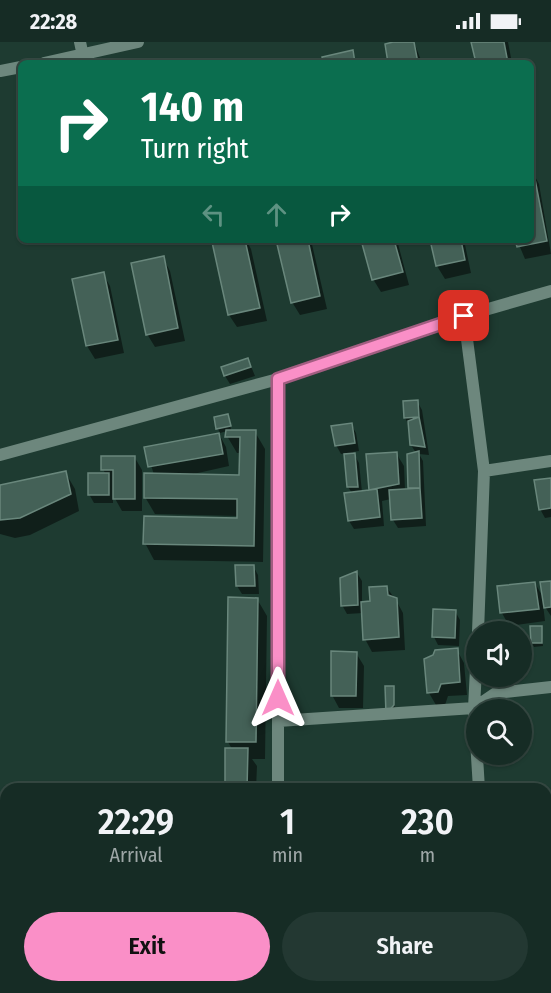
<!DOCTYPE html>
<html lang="en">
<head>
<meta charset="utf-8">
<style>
  :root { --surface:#162c25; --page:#233832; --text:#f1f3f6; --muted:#9ea7a7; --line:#354842; --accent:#fa8fc7 }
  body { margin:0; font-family:"Fira Sans Condensed",sans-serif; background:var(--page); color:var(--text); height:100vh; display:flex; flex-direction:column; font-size:22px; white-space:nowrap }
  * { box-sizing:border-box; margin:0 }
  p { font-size:20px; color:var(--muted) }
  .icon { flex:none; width:33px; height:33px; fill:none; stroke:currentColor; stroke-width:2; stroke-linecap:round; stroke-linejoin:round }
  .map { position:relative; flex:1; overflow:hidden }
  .drawer { position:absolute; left:0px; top:741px; width:552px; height:210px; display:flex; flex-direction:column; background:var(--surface); border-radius:18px 18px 0 0; box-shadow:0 2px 4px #0004,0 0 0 2px var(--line) }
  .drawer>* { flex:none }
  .guide { position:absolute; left:18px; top:18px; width:516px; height:183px; border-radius:9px; box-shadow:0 2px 4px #0004,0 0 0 2px var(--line); background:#0b6e4f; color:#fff; overflow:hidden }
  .tools { position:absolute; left:466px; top:579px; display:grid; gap:12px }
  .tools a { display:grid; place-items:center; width:66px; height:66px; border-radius:50%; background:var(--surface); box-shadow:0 2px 4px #0004,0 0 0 2px var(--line); font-size:30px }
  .pin { position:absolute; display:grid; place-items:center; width:51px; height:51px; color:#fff; margin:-26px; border-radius:12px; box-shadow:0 3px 9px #0006 }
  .me { position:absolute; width:66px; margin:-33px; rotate:0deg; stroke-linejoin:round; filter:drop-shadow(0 0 4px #0008) }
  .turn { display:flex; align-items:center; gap:21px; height:126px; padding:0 24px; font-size:27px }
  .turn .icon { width:78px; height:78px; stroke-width:2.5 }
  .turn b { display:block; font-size:42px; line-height:51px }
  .lanes { display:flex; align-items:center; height:57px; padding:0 24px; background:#0003; justify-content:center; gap:30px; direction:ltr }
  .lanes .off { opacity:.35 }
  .eta { display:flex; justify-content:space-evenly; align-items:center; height:102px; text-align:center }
  .eta b { font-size:36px; font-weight:600; line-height:42px }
  .button { display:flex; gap:12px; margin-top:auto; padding:12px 24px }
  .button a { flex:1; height:69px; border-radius:36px; background:var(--accent); color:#111; font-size:24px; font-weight:600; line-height:69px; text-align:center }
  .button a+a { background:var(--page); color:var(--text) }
  .status { display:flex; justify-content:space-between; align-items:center; height:42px; padding:0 30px; background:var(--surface); direction:ltr }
  .status svg { height:16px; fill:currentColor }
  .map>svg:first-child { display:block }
  .shadow { fill:#0007 }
  .building { fill:#446157; stroke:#69877c; stroke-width:1.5 }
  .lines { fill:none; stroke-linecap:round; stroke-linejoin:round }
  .minor { stroke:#6d877d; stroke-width:12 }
  .route-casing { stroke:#a25d81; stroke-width:15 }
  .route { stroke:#fa8fc7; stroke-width:10 }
</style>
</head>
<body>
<div class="status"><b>22:28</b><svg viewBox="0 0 49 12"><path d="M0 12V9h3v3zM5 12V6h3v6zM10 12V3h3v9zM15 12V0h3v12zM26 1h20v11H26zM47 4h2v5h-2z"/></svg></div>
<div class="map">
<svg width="551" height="951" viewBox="0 0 551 951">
  <rect width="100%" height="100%" fill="#1e3b31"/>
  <path class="shadow" d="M400,0h14l8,21h-32z
    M473,0h35l4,21h-35z
    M532,129l7,13 12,70 -26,5 -8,-19h14z
    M228,198h18l5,9 16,72 -30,6 -8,-12z
    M278,198h33l16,69 -27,6 -8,-13z
    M363,198h34l12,45 -28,7 -8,-13z
    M432,198h32l7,33 -26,6 -8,-13z
    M163,216l7,13 15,70 -30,6 -8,-13z
    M103,232l7,12 14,67 -29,6 -8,-13 -14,-66z
    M248,317l7,17 -25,8 -5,-8z
    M417,359l5,9 7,45 -10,-1 4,7 3,65 -28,2 -5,-8 -2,-21 -9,2 2,25 -30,3 -5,-8 -3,-27 6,-1 -4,-6 -2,-34 -5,1 -5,-9 15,-21 5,9 3,18 -6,1 6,11 3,29 8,-1 -2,-35 28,-3 8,13 1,24h5l-1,-35 7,-2 -5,-8 -2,-20 -4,-7z
    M227,374l5,16h23l10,17 -2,113 -109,-2 -9,-17 93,-24v-3l-83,-2 -10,-17 9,-22 -8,-27 73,-14 7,13 3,19 -40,9 52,1v-23h-4l-10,-17v-5l-7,2 -2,-4 -2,-11z
    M135,416l7,12v41h-20l-9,-16v8h-19l-5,-9 17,-19 -3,-6z
    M65,430l10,17 4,22 -49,24 -15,3 -15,-4v-48z
    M551,437v38l-6,1 -5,-9z
    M253,524l5,9 1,19h-17l-5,-8z
    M357,531l5,8v22h10l15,-15 9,12 7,13 2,37 -33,2 -7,-13 -2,-26 -16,1 -5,-9z
    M551,540v34l-8,-12 2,17 -36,5 -7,-13 -3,-25 36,-5 9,16z
    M257,557l10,17 -2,143h-13l5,7 -1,23h-30l6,-40 -4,-7z
    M455,569l5,9 -1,26 -21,-1 -4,-8z
    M541,585l2,19 -9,1 -2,-4z
    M457,608l7,13 3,32 -19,1 -3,9h-9l-7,-12z
    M356,611l8,13 -1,42h-24l-7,-13z
    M393,645l2,23 -6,6z
    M0,810l6,10v99l-6,1z
    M546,868l5,14v5l-5,2z
    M6,934v11h56l1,3v-3h44v6h-107v-16z
    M140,945h69v6h-70z
    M212,945h7l-1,6h-6z
    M227,945h27l4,6h-32z
    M300,945h24l1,6h-24z
    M328,945h24l1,6h-24z
    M411,945h39l3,6h-40z"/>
  <path class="building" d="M393,0h21l4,21h-30l-3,-19z
    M471,0h33l4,21h-32z
    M353,8l2,13h-31l-2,-6z
    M533,127l14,72 -30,6 -2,-7h16z
    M221,198h24l15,68 -32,7 -16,-73z
    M276,198h32l12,56 -29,7z
    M361,198h33l9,32 -31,8z
    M430,198h31l4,20 -29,6z
    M164,214l14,72 -32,7 -15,-72z
    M104,230l14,68 -32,6 -14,-67z
    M248,316l3,9 -27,9 -3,-9z
    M418,358l1,17 -15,1 -1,-17z
    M228,372l3,12 -15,3 -2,-12z
    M419,375l6,30 -15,-2 -2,-24z
    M352,381l3,20 -20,3 -4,-20z
    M226,388h30l-2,116 -111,-2 1,-28 93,2v-19l-93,-1v-25l95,2 1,-38h-15z
    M219,391l4,21 -75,13 -4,-20z
    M419,409l1,37h-12l-1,-34z
    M397,410l2,32 -30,6 -3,-36z
    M355,411l3,34h-11l-3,-33z
    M101,414h34v43h-22v-29h-12z
    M66,429l5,23 -51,24 -20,2v-35z
    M88,431h21v22h-21z
    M551,436v30l-12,2 -5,-30z
    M420,446l2,30 -31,2 -2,-30z
    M377,447l3,28 -32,4 -4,-28z
    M235,523h19l1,21h-19z
    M357,529l1,34 -17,1 -1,-28z
    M551,539v26l-7,1 -4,-26z
    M535,540l4,27 -39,4 -3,-27z
    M387,544l1,9 9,3 2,39 -36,3 -2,-38 9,-1 -1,-14z
    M228,555l30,1 -2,144h-30z
    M433,567l23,1 -1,28 -23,-1z
    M530,584h12v17h-11z
    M458,606l2,34 -19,2 -3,8 -11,1 -3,-34 9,-4 2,-5z
    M331,609l26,1 -1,44h-25z
    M385,644h9v19l-8,9z
    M225,706h23l-1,41h-22z
    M6,832v34h-6v-33z
    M6,893v18h-6v-17z
    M0,932h6v13h50l1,6h-22l-1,-3 -34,3z
    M62,945h17l1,6h-18z
    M138,945h27l53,6h-80z
    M225,945h25l-1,6h-24z
    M298,945h23v1l-22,3z
    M326,945h23l1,3 -23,2z
    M410,945h37l1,6h-37z"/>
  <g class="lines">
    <path class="minor" d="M80,0l3,14
      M44,21l94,-21
      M0,29l21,-4
      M464,274l20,155 -6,161
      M0,413l278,-76 186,-63 87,-25
      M484,429l67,-10
      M477,607l-3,59 5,81
      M278,679l196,-13 22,-15 55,-6
      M278,747v-410
      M546,826l5,-1
      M278,951v-6"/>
  </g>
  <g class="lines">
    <g class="route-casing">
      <path id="route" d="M278,656v-319l186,-63"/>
    </g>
    <use href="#route" class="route"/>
  </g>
</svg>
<div class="tools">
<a><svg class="icon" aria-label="sound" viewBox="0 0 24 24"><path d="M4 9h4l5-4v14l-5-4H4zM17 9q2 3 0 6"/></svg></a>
<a><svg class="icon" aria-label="search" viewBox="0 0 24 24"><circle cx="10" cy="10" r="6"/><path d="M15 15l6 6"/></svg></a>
</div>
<div class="pin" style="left:464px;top:274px;background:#d93025"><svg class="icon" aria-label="arrive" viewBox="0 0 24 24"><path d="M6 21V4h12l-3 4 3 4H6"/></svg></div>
<svg class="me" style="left:278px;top:656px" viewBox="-20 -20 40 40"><path d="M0-17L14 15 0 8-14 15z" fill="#fa8fc7" stroke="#fff" stroke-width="4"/></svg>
<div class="guide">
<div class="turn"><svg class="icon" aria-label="right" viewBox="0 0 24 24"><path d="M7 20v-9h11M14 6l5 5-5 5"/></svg><div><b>140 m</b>Turn right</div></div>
<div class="lanes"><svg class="icon off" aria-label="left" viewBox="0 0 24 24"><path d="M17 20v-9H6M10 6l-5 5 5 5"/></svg><svg class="icon off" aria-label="ahead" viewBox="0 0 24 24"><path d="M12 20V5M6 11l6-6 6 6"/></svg><svg class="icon" aria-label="right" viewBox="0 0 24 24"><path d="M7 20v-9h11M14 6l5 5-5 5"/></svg></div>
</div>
<section class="drawer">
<div class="eta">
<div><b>22:29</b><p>Arrival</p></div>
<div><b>1</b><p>min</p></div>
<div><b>230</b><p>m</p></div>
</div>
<div class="button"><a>Exit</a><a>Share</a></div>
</section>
</div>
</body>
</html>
